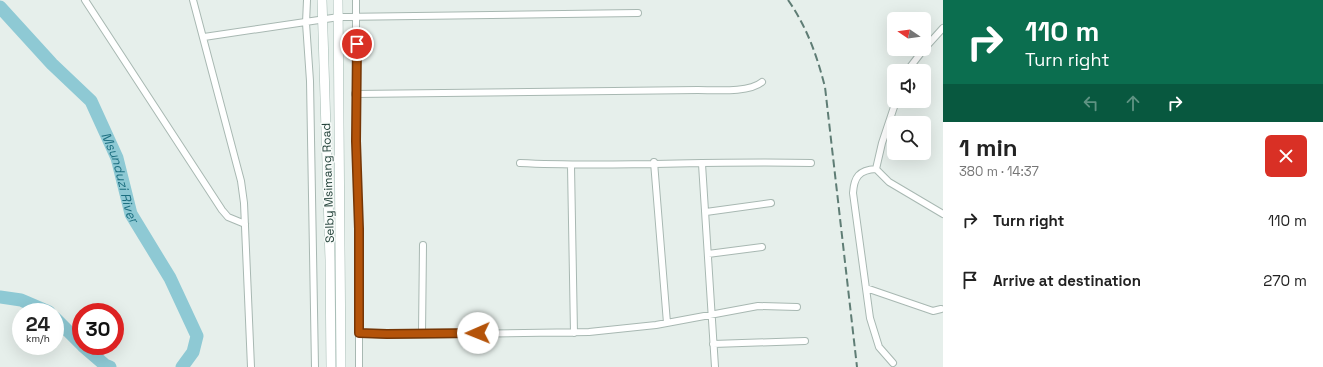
<!DOCTYPE html>
<html lang="en">
<head>
<meta charset="utf-8">
<style>
  :root { --surface:#fff; --page:#f6f6f6; --text:#222; --muted:#767676 }
  body { margin:0; font-family:"Space Grotesk",sans-serif; background:var(--page); color:var(--text); height:100vh; display:flex; flex-direction:column; font-size:15px; white-space:nowrap }
  * { box-sizing:border-box; margin:0 }
  p { font-size:13px; color:var(--muted) }
  .icon { flex:none; width:22px; height:22px; fill:none; stroke:currentColor; stroke-width:2; stroke-linecap:round; stroke-linejoin:round }
  .map { position:relative; flex:1; overflow:hidden }
  .details { display:flex; flex-direction:column; background:var(--surface); width:380px }
  .details>* { flex:none }
  .guide { background:#0b6e4f; color:#fff; overflow:hidden }
  .needle { width:26px; rotate:283deg }
  .tools { position:absolute; left:887px; top:12px; display:grid; gap:8px }
  .tools a { display:grid; place-items:center; width:44px; height:44px; border-radius:6px; background:var(--surface); box-shadow:0 4px 16px #0002; font-size:20px }
  .speed { position:absolute; left:12px; top:303px; display:flex; gap:8px; font-size:20px; font-weight:700; text-align:center }
  .speed>* { display:grid; place-content:center; width:52px; height:52px; border-radius:50%; background:var(--surface); box-shadow:0 4px 16px #0002; line-height:1 }
  .speed small { font-size:10px; font-weight:400 }
  .speed .limit { border:6px solid #d22; background:#fff; color:#111 }
  .pin { position:absolute; display:grid; place-items:center; width:34px; height:34px; color:#fff; margin:-17px; border:2px solid #fff; border-radius:50%; box-shadow:0 1px 4px #0007 }
  .me { position:absolute; width:44px; margin:-22px; rotate:269deg; stroke-linejoin:round; filter:drop-shadow(0 0 3px #0008) }
  .turn { display:flex; align-items:center; gap:14px; height:84px; padding:0 16px; font-size:18px }
  .turn .icon { width:52px; height:52px; stroke-width:2.5 }
  .turn b { display:block; font-size:28px; line-height:34px }
  .lanes { display:flex; align-items:center; height:38px; padding:0 16px; background:#0003; justify-content:center; gap:20px; direction:ltr }
  .lanes .off { opacity:.35 }
  .round { display:grid; place-items:center; flex:none; width:42px; height:42px; border-radius:6px; background:var(--page) }
  .headline { display:flex; align-items:center; justify-content:space-between; height:68px; padding:0 16px }
  h1 { font-size:24px; font-weight:800; line-height:30px }
  ul { padding:0; list-style:none }
  li { display:flex; align-items:center; gap:12px; height:60px; padding:0 16px }
  li div { flex:1 }
  li b { display:block; font-size:15px }
  li em { font-style:normal }
  main { display:flex; flex:1; min-height:0 }
  .map>svg:first-child { display:block }
  .lines { fill:none; stroke-linecap:round; stroke-linejoin:round }
  .river { stroke:#8ec9d4; stroke-width:13 }
  .street-casing { stroke:#a8b8b2; stroke-width:8 }
  .secondary-casing { stroke:#a4bbb3; stroke-width:10 }
  .street { stroke:#fff; stroke-width:6 }
  .secondary { stroke:#fff; stroke-width:9 }
  .rail { stroke:#5f7d75; stroke-width:2; stroke-dasharray:8 4; stroke-linecap:butt }
  .route-casing { stroke:#753606; stroke-width:10 }
  .route { stroke:#b45309; stroke-width:7 }
  .labels { text-anchor:middle; dominant-baseline:central; stroke-width:3; stroke-linejoin:round; paint-order:stroke }
  .street-label { font-size:12px; fill:#24423a; stroke:#f7fbf9 }
  .water-label { font-size:13px; font-style:italic; fill:#1c6f80; stroke:#f7fbf9 }
</style>
</head>
<body>
<main>
<div class="map">
<svg width="943" height="367" viewBox="0 0 943 367">
  <rect width="100%" height="100%" fill="#e6efeb"/>
  <g class="lines">
    <g class="river">
      <path id="s1" d="M0,7l52,57 39,37 26,57 14,56 39,64 27,58 -4,16 -11,15"/>
      <path d="M0,297l21,3 28,12"/>
      <path d="M55,318l26,26"/>
      <path d="M83,346l22,19 5,2"/>
    </g>
    <g class="street-casing">
      <path id="street" d="M85,0l137,210 6,7 17,7
        M193,0l48,181 3,22 7,164
        M307,0l-1,23 4,58 5,286
        M356,0v141l3,88v138
        M204,37l135,-20 299,-4
        M924,49l19,-21
        M907,71l17,-22
        M355,94l343,-4c17,0 51,3 64,-8
        M896,101l-14,42 -6,26 13,13 54,32
        M654,162l13,161
        M520,163c97,5 194,-3 291,0
        M702,164l13,203
        M571,166l3,167
        M876,169c-17,1 -22,8 -23,24l17,125 9,29 14,16
        M706,212l65,-9
        M708,254l54,-7
        M866,288l67,23 8,-2
        M359,333l28,2 202,-3 67,-7 102,-19 39,1
        M422,334l1,-89
        M713,344l92,-3"/>
    </g>
    <g class="secondary-casing">
      <path id="secondary" d="M322,0l8,260 1,107
        M338,0l3,367"/>
    </g>
    <use href="#street" class="street"/>
    <use href="#secondary" class="secondary"/>
    <path class="rail" d="M788,0c19,27 29,56 37,87l32,280"/>
  </g>
  <g class="lines">
    <g class="route-casing">
      <path id="route" d="M357,44l-1,97 3,88v104l28,1 91,-1"/>
    </g>
    <use href="#route" class="route"/>
  </g>
  <g class="labels">
    <g class="street-label">
      <text transform="translate(328 183) rotate(-92)">Selby Msimang Road</text>
    </g>
    <g class="water-label">
      <text stroke="none"><textPath href="#s1" startOffset="213">Msunduzi River</textPath></text>
    </g>
  </g>
</svg>
<div class="tools">
<a><svg class="needle" viewBox="-14 -14 28 28"><path d="M0-13l5 13h-10z" fill="#e53935"/><path d="M0 13l5-13h-10z" fill="#767676"/></svg></a>
<a><svg class="icon" aria-label="sound" viewBox="0 0 24 24"><path d="M4 9h4l5-4v14l-5-4H4zM17 9q2 3 0 6"/></svg></a>
<a><svg class="icon" aria-label="search" viewBox="0 0 24 24"><circle cx="10" cy="10" r="6"/><path d="M15 15l6 6"/></svg></a>
</div>
<div class="speed"><div>24<small>km/h</small></div><div class="limit">30</div></div>
<div class="pin" style="left:357px;top:44px;background:#d93025"><svg class="icon" aria-label="arrive" viewBox="0 0 24 24"><path d="M6 21V4h12l-3 4 3 4H6"/></svg></div>
<svg class="me" style="left:478px;top:333px" viewBox="-20 -20 40 40"><circle r="19" fill="#fff"/><path d="M0-13L10 11 0 6-10 11z" fill="#b45309"/></svg>
</div>
<section class="details">
<div class="guide">
<div class="turn"><svg class="icon" aria-label="right" viewBox="0 0 24 24"><path d="M7 20v-9h11M14 6l5 5-5 5"/></svg><div><b>110 m</b>Turn right</div></div>
<div class="lanes"><svg class="icon off" aria-label="left" viewBox="0 0 24 24"><path d="M17 20v-9H6M10 6l-5 5 5 5"/></svg><svg class="icon off" aria-label="ahead" viewBox="0 0 24 24"><path d="M12 20V5M6 11l6-6 6 6"/></svg><svg class="icon" aria-label="right" viewBox="0 0 24 24"><path d="M7 20v-9h11M14 6l5 5-5 5"/></svg></div>
</div>
<div class="headline"><div><h1>1 min</h1><p>380 m · 14:37</p></div><a class="round" style="background:#d93025;color:#fff"><svg class="icon" aria-label="close" viewBox="0 0 24 24"><path d="M6 6l12 12M18 6L6 18"/></svg></a></div>
<ul>
<li><svg class="icon" aria-label="right" viewBox="0 0 24 24"><path d="M7 20v-9h11M14 6l5 5-5 5"/></svg><div><b>Turn right</b></div><em>110 m</em></li>
<li><svg class="icon" aria-label="arrive" viewBox="0 0 24 24"><path d="M6 21V4h12l-3 4 3 4H6"/></svg><div><b>Arrive at destination</b></div><em>270 m</em></li>
</ul>
</section>
</main>
</body>
</html>
